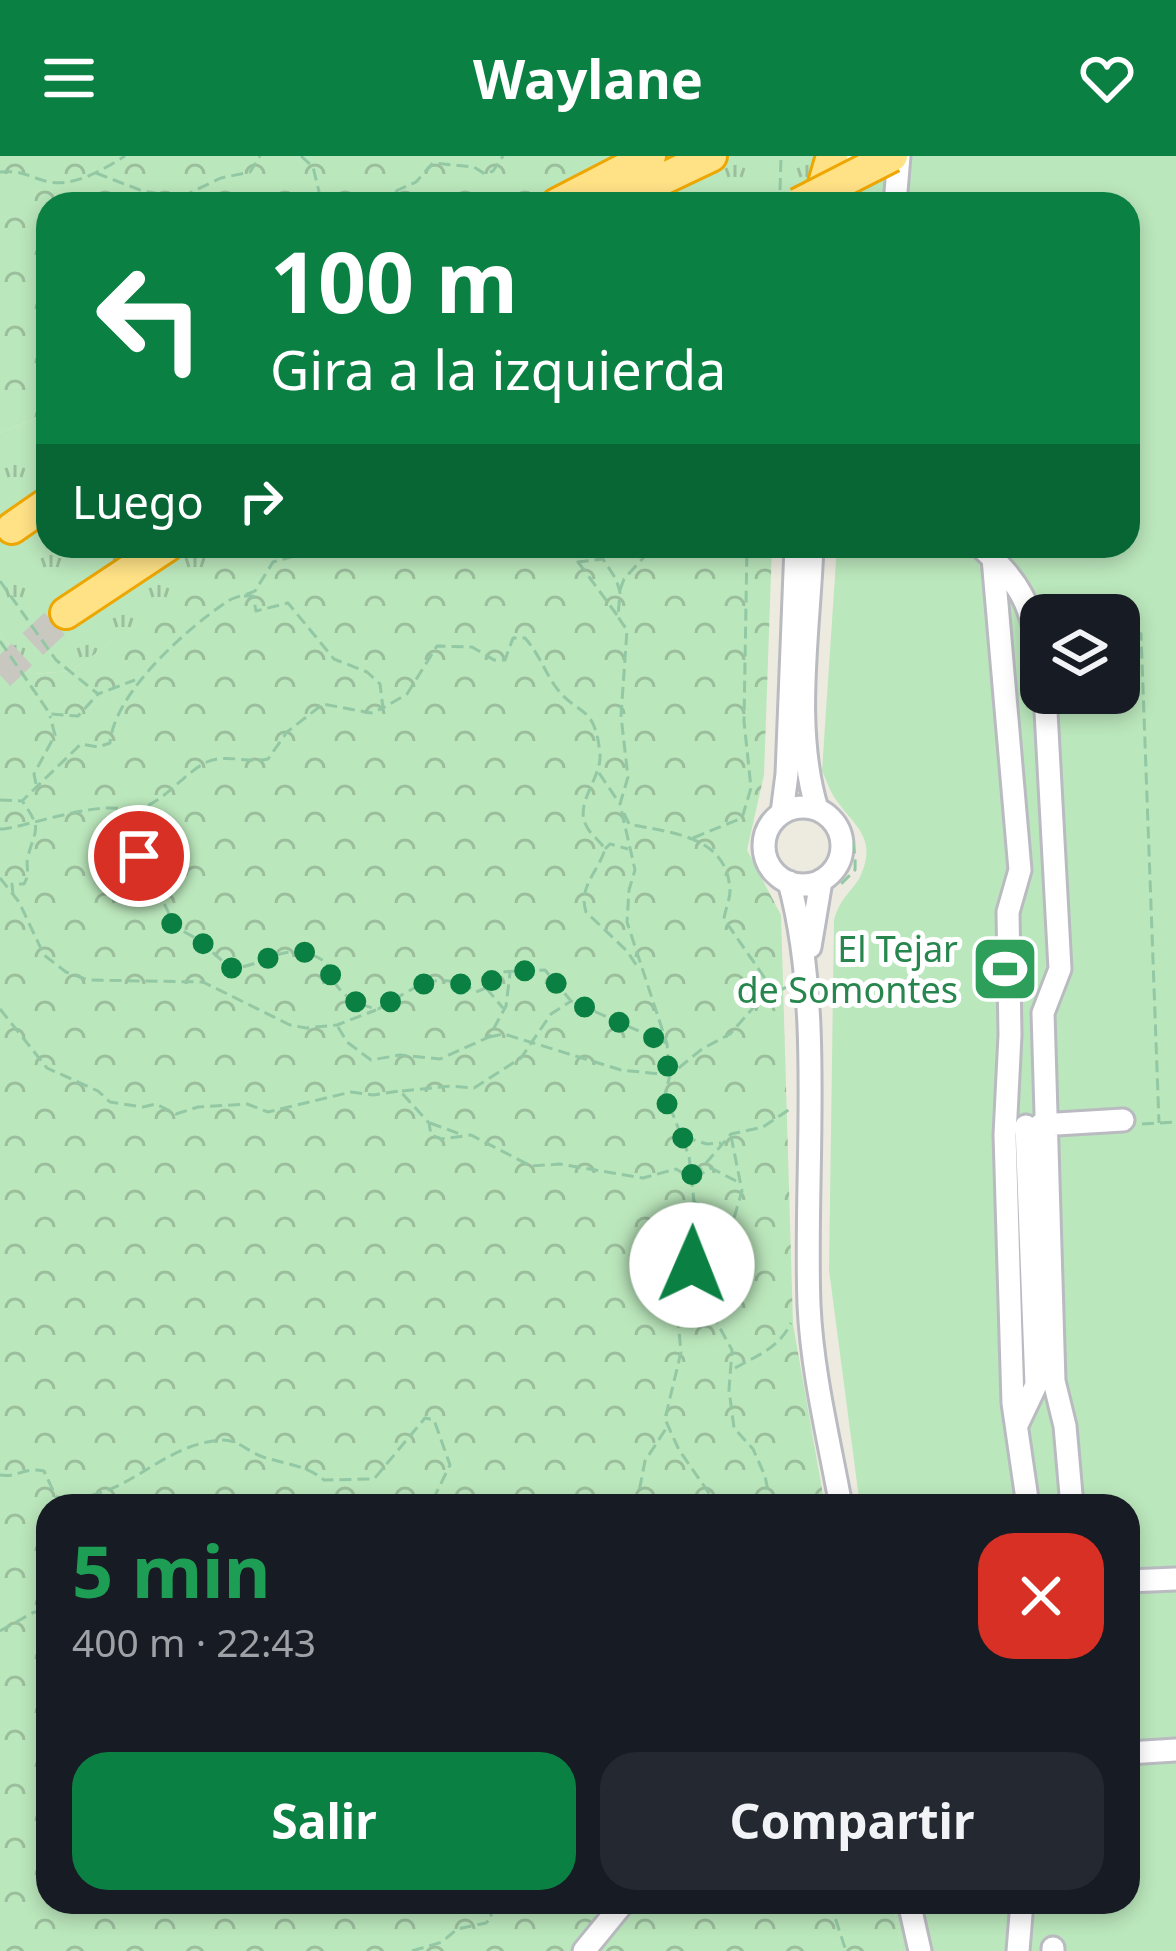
<!DOCTYPE html>
<html lang="es">
<head>
<meta charset="utf-8">
<style>
  :root { --surface:#171b24; --page:#242831; --text:#f1f3f6; --muted:#9ea1a6; --accent:#0b8043 }
  body { margin:0; font-family:"Noto Sans",sans-serif; background:var(--page); color:var(--text); height:100vh; display:flex; flex-direction:column; font-size:45px; white-space:nowrap }
  * { box-sizing:border-box; margin:0 }
  p { font-size:39px; color:var(--muted) }
  .icon { flex:none; width:66px; height:66px; fill:none; stroke:currentColor; stroke-width:2; stroke-linecap:round; stroke-linejoin:round }
  .map { position:relative; flex:1; overflow:hidden }
  .panel { position:absolute; left:36px; top:1338px; width:1104px; height:420px; display:flex; flex-direction:column; background:var(--surface); border-radius:36px; box-shadow:0 6px 18px #0003 }
  .panel>* { flex:none }
  .top-card { position:absolute; left:36px; top:36px; width:1104px; height:366px; border-radius:36px; box-shadow:0 6px 18px #0003; background:#0b8043; color:#fff; overflow:hidden }
  .fabs { position:absolute; left:1020px; top:438px; display:grid; gap:24px }
  .fabs a { display:grid; place-items:center; width:120px; height:120px; border-radius:24px; background:var(--surface); box-shadow:0 6px 18px #0003; font-size:60px }
  .pin { position:absolute; display:grid; place-items:center; width:102px; height:102px; color:#fff; margin:-51px; border:6px solid #fff; border-radius:50%; box-shadow:0 3px 12px #0007 }
  .me { position:absolute; width:132px; margin:-66px; rotate:1deg; stroke-linejoin:round; filter:drop-shadow(0 0 9px #0008) }
  .turn { display:flex; align-items:center; gap:42px; height:252px; padding:0 36px; font-size:54px }
  .turn .icon { width:156px; height:156px; stroke-width:2.5 }
  .turn b { display:block; font-size:84px; line-height:102px }
  .then { display:flex; align-items:center; height:114px; padding:0 36px; background:#0003; gap:24px; font-size:45px }
  .round { display:grid; place-items:center; flex:none; width:126px; height:126px; border-radius:36px; background:var(--page) }
  .headline { display:flex; align-items:center; justify-content:space-between; height:204px; padding:0 36px }
  h1 { font-size:72px; font-weight:700; line-height:90px; color:#1e9e55 }
  .button { display:flex; gap:24px; margin-top:auto; padding:24px 36px }
  .button a { flex:1; height:138px; border-radius:36px; background:var(--accent); color:#fff; font-size:48px; font-weight:700; line-height:138px; text-align:center }
  .button a+a { background:var(--page); color:var(--text) }
  header { display:flex; justify-content:space-between; align-items:center; height:156px; padding:0 36px; background:var(--accent); color:#fff; font-size:54px; font-weight:700 }
  .map>svg:first-child { display:block }
  .grass { fill:url(#grass-tufts) }
  .forest { fill:url(#forest-crowns) }
  .green { fill:#bbe7bc; fill-rule:evenodd }
  .lines { fill:none; stroke-linecap:round; stroke-linejoin:round }
  .highway-tunnel { stroke:#c8c8c1; stroke-width:30; stroke-dasharray:30 15; stroke-linecap:butt }
  .minor-casing { stroke:#b9bbc1; stroke-width:27 }
  .highway-casing { stroke:#eea600; stroke-width:36 }
  .path { stroke:#93c8a4; stroke-width:3; stroke-dasharray:12 6; stroke-linecap:butt }
  .minor { stroke:#fff; stroke-width:21 }
  .highway { stroke:#ffe286; stroke-width:30 }
  .highway-bridge-casing { stroke:#eea600; stroke-width:36; stroke-linecap:butt }
  .highway-bridge { stroke:#ffe286; stroke-width:30 }
  .route { stroke:#0b8043; stroke-width:21; stroke-dasharray:0 37.8 }
  .labels { text-anchor:middle; dominant-baseline:central; stroke-width:10; stroke-linejoin:round; paint-order:stroke }
  .leisure-label { font-size:36px; fill:#27864d; stroke:#fff; text-anchor:end }
</style>
</head>
<body>
<header><svg class="icon" aria-label="menu" viewBox="0 0 24 24"><path d="M4 6h16M4 12h16M4 18h16"/></svg>Waylane<svg class="icon" aria-label="heart" viewBox="0 0 24 24"><path d="M12 20l-8-8c-3-5 5-10 8-4 3-6 11-1 8 4z"/></svg></header>
<div class="map">
<svg width="1176" height="1795" viewBox="0 0 1176 1795">
  <defs>
    <pattern id="grass-tufts" width="24" height="20" patternUnits="userSpaceOnUse" patternTransform="scale(3)"><rect width="24" height="20" fill="#bbe7bc"/><path d="M3 7l-1-3M5 7V3M7 7l1-3M15 17l-1-3M17 17v-4M19 17l1-3" fill="none" stroke="#9bbe9c"/></pattern>
    <pattern id="forest-crowns" width="20" height="18" patternUnits="userSpaceOnUse" patternTransform="scale(3)"><rect width="20" height="18" fill="#bbe7bc"/><path d="M2 6a3 3 0 1 1 6 0M12 15a3 3 0 1 1 6 0" fill="none" stroke="#9bbe9c"/></pattern>
  </defs>
  <rect width="100%" height="100%" fill="#edebe0"/>
  <path class="grass" d="M624,0h194l58,25 -3,23h-336z
    M48,257v133h200l-177,125 -39,3 -32,-41v-200z
    M893,1746h39l19,49h-49z"/>
  <path class="forest" d="M0,0h628l-91,48h-489v209l-48,20z
    M247,390h525l-8,229 -17,75 34,65 12,409 32,182h-777v396h845l9,49h-902v-1318l32,41 39,-3z"/>
  <path class="green" d="M879,0h297v1795h-226l-20,-49h198v-396h-268l-31,-236 5,-350c7,-26 21,-29 28,-48 15,-36 -11,-49 -28,-75 -5,-8 -8,-18 -12,-26l15,-225h291v-342h-255zM1041,459h78v78h-78z"/>
  <g class="lines">
    <path class="highway-tunnel" d="M0,519l66,-62"/>
    <g class="minor-casing">
      <path id="minor" d="M841,48l7,-48
        M895,48l4,-48
        M812,390c-3,85 -20,181 5,263
        M980,390c43,40 48,54 61,111
        M993,402l27,312 -12,42 2,123 -5,100 8,268 15,103
        M1045,537l15,276 -17,44 11,368 11,45 7,80
        M764 690a39 39 0 1 1 78 0a39 39 0 1 1-78 0Z
        M782,657l5,-39 9,-228
        M789,726c35,127 15,290 20,423 3,67 20,135 32,201
        M810,791l11,-66
        M1040,969l83,-5
        M1017,1269l19,-40 -10,-259
        M1128,1425l48,-2
        M1128,1597l48,-3
        M909,1746l11,49
        M584,1795l40,-49
        M1018,1795l4,-49
        M1053,1795v-3"/>
    </g>
    <g class="highway-casing">
      <path id="highway" d="M557,48l93,-48
        M610,48l101,-48
        M818,48l14,-48
        M12,372l36,-25
        M66,457l101,-67"/>
    </g>
    <path class="path" d="M301,0l12,11 9,37
      M0,16c24,-2 28,5 49,10 26,5 55,-13 76,-26
      M96,17l44,17 39,8 42,-20 29,-6 10,-16
      M780,34l1,-34
      M322,45l26,-2 13,5
      M382,48l16,-14 18,-8 17,-19 41,4 11,7 8,-3 10,-15
      M863,48l1,-10
      M567,390l11,16 25,-3 13,20 4,13 -2,25 9,13 -6,86 7,61 -8,27 15,66 -6,20 -2,32 40,122 3,31 -5,19 24,62 8,74 -6,35 -14,45 4,42 -16,67 14,31 39,56
      M578,406l39,53
      M0,425l56,79 42,34 37,-14
      M620,434l4,-11 30,-33
      M244,440h9l3,15 32,-8 46,56 33,13 13,12 3,24 24,-14 30,-48 35,1 22,13h11l8,-22h12c14,16 19,32 30,48 22,31 40,16 45,68 2,24 -27,50 -13,73 4,8 13,14 18,22 -7,24 -27,37 -19,63l41,39 12,18
      M1043,451l55,-2 1,10
      M1119,470l22,8 18,489
      M0,485l50,73 28,2 20,-22
      M599,617l21,31
      M36,628l-2,-10 21,-39 -5,-19
      M0,644l22,1 59,-57 17,3 12,-4c4,-50 77,-115 118,-142 8,-5 19,-6 27,-10l18,-29 56,-16
      M131,655c30,-5 47,-32 72,-47 20,-12 44,0 65,-5l19,-27 36,-28 48,9 12,-5
      M834,655c17,20 22,33 21,59l-15,15
      M624,657l5,11c41,9 99,11 101,67 0,9 -5,19 -6,28l49,71
      M0,673c20,1 128,-41 136,-9 3,11 1,35 5,46 8,22 27,34 31,59l27,15 31,28c37,0 56,-33 97,-5 6,27 24,41 51,46 36,-20 59,-43 98,-17l10,-4 12,-16 47,-2 26,31 95,42
      M693,682l49,-20 9,-30 -7,-67 3,-175
      M605,693l5,-5 18,5
      M0,722l19,24 25,53 22,17 22,8 115,2 87,43 16,3 31,-3 39,-15
      M13,739l-1,-11h12c7,-12 1,-17 4,-28 8,-29 14,-26 -5,-54
      M486,832l17,20
      M0,853l47,59 51,23 12,11 33,5 13,-3 20,10 22,-7 49,-3 21,8 83,-20 22,3 27,-4 29,32 2,12 10,4 30,-4 60,31 29,-2 83,14 33,-9 15,9
      M338,871l9,15 24,18 29,-5 40,4 49,-22 17,-31 4,-33
      M489,881l15,-3 117,36 49,5 32,-26 28,-15 31,-35 28,-13
      M402,935l49,-5 23,2 47,-30 30,-44 20,-13
      M430,967l30,11
      M1142,968l34,-2
      M731,980l11,55 -16,54 -10,76 16,29 -3,40 5,38 19,21 12,27 6,30
      M684,981l23,7 14,-1
      M694,1021l37,-43 32,-7 30,-20
      M694,1022l17,-10 27,14
      M735,1212c23,-13 44,-20 56,-45
      M0,1319c17,3 24,-8 44,-4l12,26c70,8 100,-52 165,-57 17,-1 27,12 42,17 22,7 43,8 61,23l50,-1 51,-61 9,2 16,45 -20,41
      M640,1350l-3,-4 8,-41 22,-34
      M0,1475l34,-19 14,2
      M830,1746l16,49
      M412,1795l30,-9 15,-13 29,-6 6,-6 -7,-15"/>
    <use href="#minor" class="minor"/>
    <use href="#highway" class="highway"/>
    <g class="highway-bridge-casing">
      <path id="highway-bridge" d="M798,48l94,-48"/>
    </g>
    <use href="#highway-bridge" class="highway-bridge"/>
  </g>
  <g class="lines">
    <path class="route" d="M139,700c7,26 29,41 33,69l27,15 31,28c37,0 56,-33 97,-6 5,28 24,42 51,47 36,-20 59,-43 98,-17l11,-4 10,-16 48,-2 26,31 97,43 -1,62 15,29 11,44 4,51 -5,35"/>
  </g>
  <defs>
    <g id="stadium-square" transform="scale(3.45)"><rect x="-9" y="-9" width="18" height="18" rx="4" fill="#2e9e5b" stroke="#fff"/><path d="M0-5a6.5 5 0 1 0 0 10a6.5 5 0 1 0 0-10ZM-3.5-1.8h7v3.6h-7Z" fill="#fff"/></g>
  </defs>
  <g fill-rule="evenodd">
    <use href="#stadium-square" x="1005" y="813"/>
  </g>
  <g class="labels">
    <g class="leisure-label">
      <text x="958" y="792">El Tejar<tspan x="958" dy="41">de Somontes</tspan></text>
    </g>
  </g>
</svg>
<div class="fabs">
<a><svg class="icon" aria-label="layers" viewBox="0 0 24 24"><path d="M12 4l9 5-9 5-9-5zM3 14l9 5 9-5"/></svg></a>
</div>
<div class="pin" style="left:139px;top:700px;background:#d93025"><svg class="icon" aria-label="arrive" viewBox="0 0 24 24"><path d="M6 21V4h12l-3 4 3 4H6"/></svg></div>
<svg class="me" style="left:692px;top:1109px" viewBox="-20 -20 40 40"><circle r="19" fill="#fff"/><path d="M0-13L10 11 0 6-10 11z" fill="#0b8043"/></svg>
<div class="top-card">
<div class="turn"><svg class="icon" aria-label="left" viewBox="0 0 24 24"><path d="M17 20v-9H6M10 6l-5 5 5 5"/></svg><div><b>100 m</b>Gira a la izquierda</div></div>
<div class="then">Luego<svg class="icon" aria-label="right" viewBox="0 0 24 24"><path d="M7 20v-9h11M14 6l5 5-5 5"/></svg></div>
</div>
<section class="panel">
<div class="headline"><div><h1>5 min</h1><p>400 m · 22:43</p></div><a class="round" style="background:#d93025;color:#fff"><svg class="icon" aria-label="close" viewBox="0 0 24 24"><path d="M6 6l12 12M18 6L6 18"/></svg></a></div>
<div class="button"><a>Salir</a><a>Compartir</a></div>
</section>
</div>
</body>
</html>
